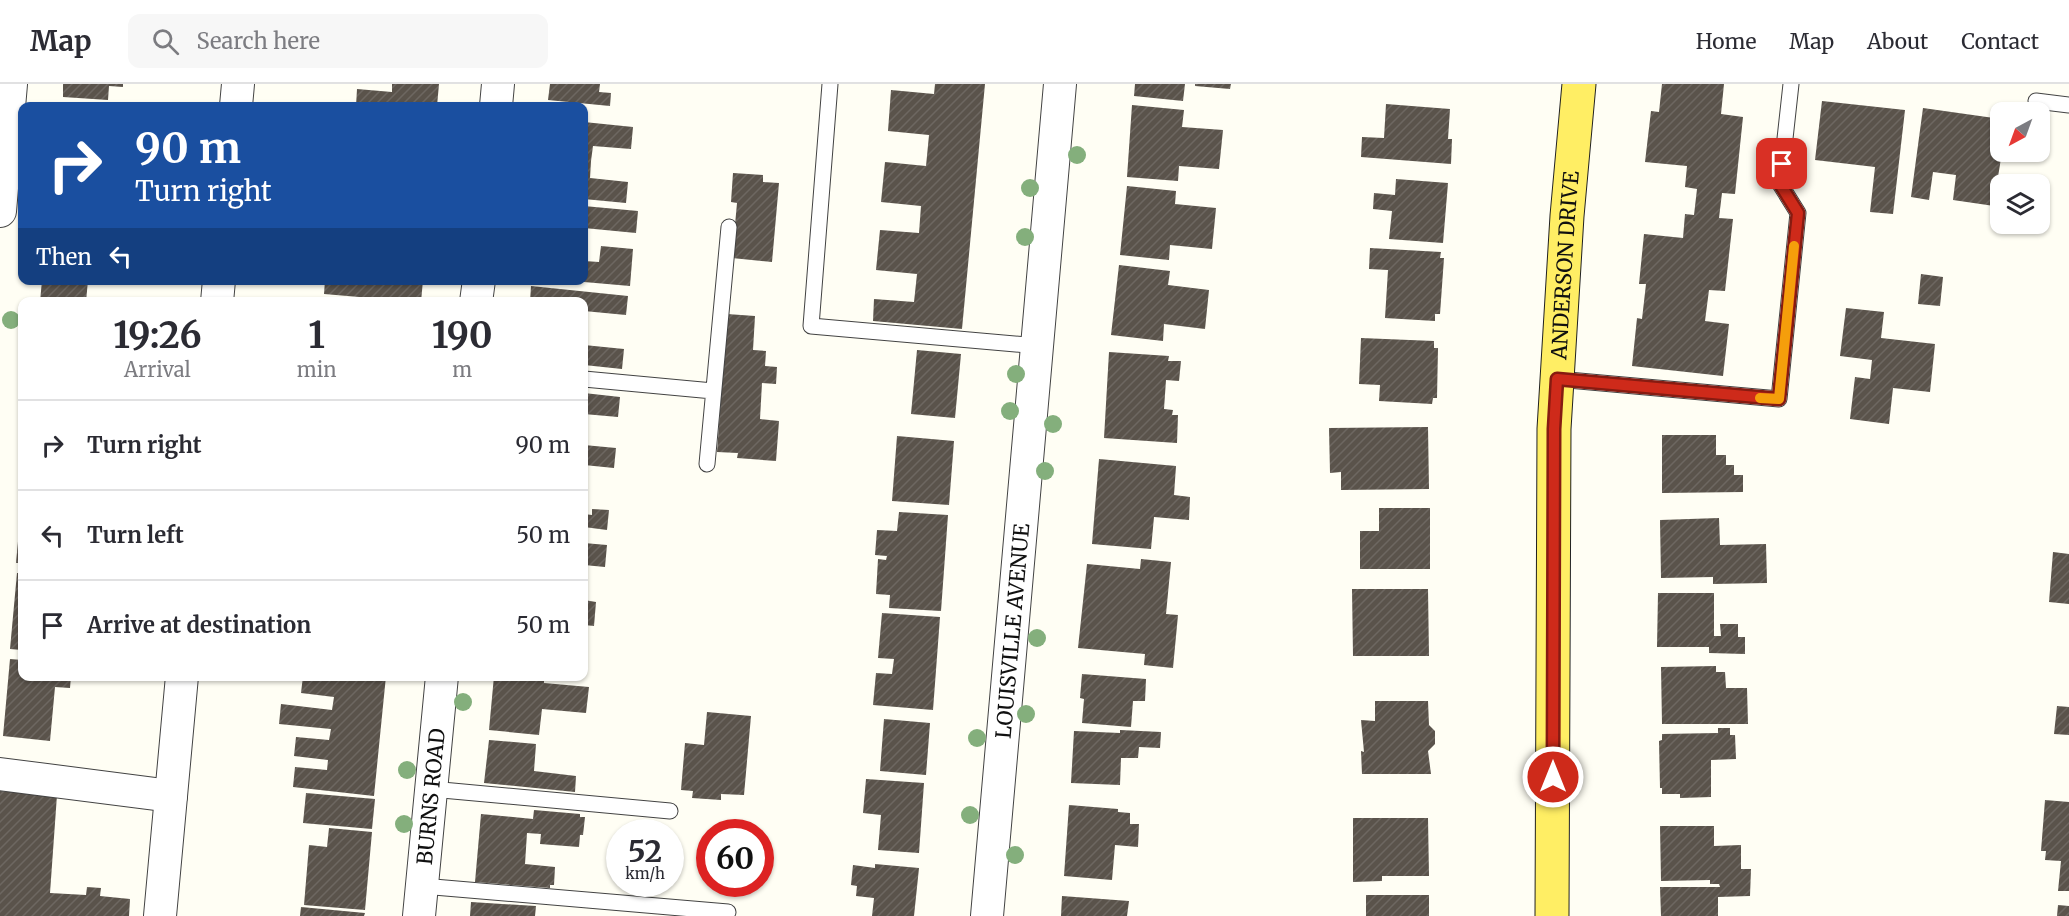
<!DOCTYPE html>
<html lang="en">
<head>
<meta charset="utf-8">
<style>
  :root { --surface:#fff; --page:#f7f7f7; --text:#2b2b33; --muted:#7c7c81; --line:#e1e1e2 }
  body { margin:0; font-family:Merriweather,serif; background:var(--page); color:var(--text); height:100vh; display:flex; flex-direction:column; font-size:22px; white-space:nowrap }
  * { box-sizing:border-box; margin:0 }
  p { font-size:20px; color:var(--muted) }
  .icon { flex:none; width:33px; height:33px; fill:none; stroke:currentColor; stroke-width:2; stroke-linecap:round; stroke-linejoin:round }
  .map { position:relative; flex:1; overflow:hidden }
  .drawer { position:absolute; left:18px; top:213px; width:570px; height:384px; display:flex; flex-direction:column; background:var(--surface); border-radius:12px; box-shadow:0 2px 4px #0004 }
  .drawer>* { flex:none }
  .banner { position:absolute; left:18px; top:18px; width:570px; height:183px; border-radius:12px; box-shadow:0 2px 4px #0004; background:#1a4fa0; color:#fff; overflow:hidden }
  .needle { width:39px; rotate:221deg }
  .controls { position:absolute; left:1990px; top:18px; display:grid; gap:12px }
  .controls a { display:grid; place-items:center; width:60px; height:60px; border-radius:12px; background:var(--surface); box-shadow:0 2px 4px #0004; font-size:30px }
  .speed { position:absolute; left:606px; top:735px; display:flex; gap:12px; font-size:30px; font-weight:700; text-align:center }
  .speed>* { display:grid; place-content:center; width:78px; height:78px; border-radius:50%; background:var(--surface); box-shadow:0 2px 4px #0004; line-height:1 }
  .speed small { font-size:15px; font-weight:400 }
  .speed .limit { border:9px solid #d22; background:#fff; color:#111 }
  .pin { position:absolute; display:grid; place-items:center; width:51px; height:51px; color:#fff; margin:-26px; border-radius:12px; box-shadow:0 3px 9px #0006 }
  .me { position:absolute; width:66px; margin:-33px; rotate:0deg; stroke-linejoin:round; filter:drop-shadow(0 0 4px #0008) }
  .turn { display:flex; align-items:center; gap:21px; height:126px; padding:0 18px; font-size:27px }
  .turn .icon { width:78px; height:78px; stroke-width:2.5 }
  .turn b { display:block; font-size:42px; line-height:51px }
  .then { display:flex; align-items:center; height:57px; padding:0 18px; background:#0003; gap:12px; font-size:22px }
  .eta { display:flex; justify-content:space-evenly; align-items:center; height:102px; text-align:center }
  .eta b { font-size:36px; font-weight:700; line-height:42px }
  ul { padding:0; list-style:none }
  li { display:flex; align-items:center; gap:18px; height:90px; padding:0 18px; border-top:2px solid var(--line) }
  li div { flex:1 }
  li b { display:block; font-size:22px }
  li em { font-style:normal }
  header { display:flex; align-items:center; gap:36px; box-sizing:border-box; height:84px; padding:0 30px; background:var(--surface); border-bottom:2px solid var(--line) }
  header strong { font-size:28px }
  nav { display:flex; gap:33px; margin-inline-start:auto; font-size:21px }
  .search { width:420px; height:54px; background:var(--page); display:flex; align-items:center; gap:15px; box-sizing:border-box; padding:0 21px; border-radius:12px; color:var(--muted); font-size:22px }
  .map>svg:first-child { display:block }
  .building { fill:url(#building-hatch) }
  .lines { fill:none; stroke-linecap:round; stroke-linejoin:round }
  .lane-casing { stroke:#434343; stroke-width:17 }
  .street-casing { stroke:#434343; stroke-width:34 }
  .primary-casing { stroke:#212121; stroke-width:35 }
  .lane { stroke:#fff; stroke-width:15 }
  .street { stroke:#fff; stroke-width:32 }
  .primary { stroke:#ffee64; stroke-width:33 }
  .tree { fill:#84af7c }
  .route-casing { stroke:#861b11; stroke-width:15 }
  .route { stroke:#ce2a1a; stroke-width:10 }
  .slow { stroke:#f59e0b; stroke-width:10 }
  .labels { text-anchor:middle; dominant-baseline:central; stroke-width:6; stroke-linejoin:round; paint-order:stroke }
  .street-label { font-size:21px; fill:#101010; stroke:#fff }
</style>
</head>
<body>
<header>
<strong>Map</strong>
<div class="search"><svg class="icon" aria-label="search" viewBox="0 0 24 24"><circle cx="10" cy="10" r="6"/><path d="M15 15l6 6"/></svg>Search here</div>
<nav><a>Home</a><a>Map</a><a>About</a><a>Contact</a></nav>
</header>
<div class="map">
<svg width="2069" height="832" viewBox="0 0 2069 832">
  <defs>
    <pattern id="building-hatch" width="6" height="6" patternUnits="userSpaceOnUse" patternTransform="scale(1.5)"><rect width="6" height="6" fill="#5a534b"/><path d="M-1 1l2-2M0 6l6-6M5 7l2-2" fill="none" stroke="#6d6761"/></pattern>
  </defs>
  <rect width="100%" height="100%" fill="#fffef4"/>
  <path class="building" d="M63,0h60v3l-14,-1 -1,14 -45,-3z
    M392,0h47l-2,22h-81l1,-17 35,3z
    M550,0h50l-1,8 12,1 -1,13 -62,-6z
    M935,0h50l-23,245 -89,-8 1,-22 40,3 3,-28 -41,-4 4,-40 39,3 2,-27 -40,-4 4,-40 41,4 3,-31 -41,-4 3,-41 43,4z
    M1135,0h50l-2,17 -49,-5z
    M1195,0h36l-1,5 -35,-3z
    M1662,0h62l-3,30 22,3 -8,77 -13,-1 -3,25 14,1 -8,72 -16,-1 -4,31 24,3 -6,52 -91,-10 5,-48 5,1 4,-35h-7l5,-50 39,4 2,-24 9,1 3,-26 -12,-2 2,-21 -42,-4 6,-51 8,1z
    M1822,17l83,9 -12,104 -23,-2 5,-45 -60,-7z
    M1386,20l64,5 -2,30h4l-1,25 -90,-7 1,-20 22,1z
    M1132,21l52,5 -2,17 41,3 -4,39 -40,-3 -1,15 -51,-4z
    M1923,24l78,11 1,33 -4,25 13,2 -1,5h-9v23l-48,-7 3,-25 -23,-3 -4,28 -18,-3z
    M584,38l49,5 -2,22 -38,-3 -2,15 -1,17 38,4 -2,21 -42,-4z
    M733,89l30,2v7l16,1 -7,79 -40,-4 5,-55 -6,-1z
    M1396,95l52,4 -5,60 -54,-4 3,-28 -19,-2 1,-16 21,2z
    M1127,102l49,5 -1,13 41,4 -4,41 -42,-4 -1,15 -49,-5z
    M584,122l54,5 -2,22 -52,-5z
    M601,162l32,3 -3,37 -46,-4v-21l15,1z
    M1370,164l71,4 -1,6h4l-4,56h-5v7l-50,-3 3,-48 -19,-1z
    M1119,181l51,6 -2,14 41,5 -4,39 -41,-5 -1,17 -52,-6z
    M1921,190l22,3 -3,29 -22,-2z
    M42,196h46l-2,22h-46z
    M325,196h98l-2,22h-50v-4l-47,-4z
    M531,202l97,10 -2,19 -42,-4v-9h-54z
    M1846,224l38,4 -3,26 54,6 -5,48 -37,-4 -4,36 -39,-5 5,-42 15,2 2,-19 -32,-4z
    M727,230l28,2 -2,34 13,1 -1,15 12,1 -1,17 -14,-1 -2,36 19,2 -3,40 -39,-3 1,-5 -21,-1z
    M1361,254l73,3v7h4l-1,50h-4l-1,6 -53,-3 1,-16 -21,-1z
    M584,261l40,4 -2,20 -38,-4z
    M917,266l44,4 -6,64 -44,-4z
    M1109,268l60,4 -1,5h13l-2,20 -13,-1 -2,29 9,1 -1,5h6l-1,28 -73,-5z
    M584,309l36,4 -2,20 -34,-3z
    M1428,343l1,62 -88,1v-18l-11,1 -1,-45z
    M1662,351h54v20h10v10h8v10h9v17l-81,1z
    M897,352l57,5 -5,64 -57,-4z
    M584,361l32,3 -2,20 -30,-3z
    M1099,375l77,7 -2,29 16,2 -1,23 -35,-3 -3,32 -59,-5z
    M1379,424h51v61h-70v-38h19z
    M21,425h1v54h-6z
    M592,425l17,1 -2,20 -23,-3v-13l8,1z
    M899,428l49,3 -7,96 -52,-3 1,-13 -14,-1 2,-35 8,1 1,-4 -12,-1 2,-25 20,1z
    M1719,434l1,27 46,-1 1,39 -54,1v-7l-52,1 -1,-58z
    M584,459l23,2 -2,22 -21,-2z
    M2053,468l16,2v50l-20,-2z
    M1141,475l30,3 -5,52 12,1 -5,53 -29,-3 1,-11 -67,-6 9,-84 53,5z
    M17,489h5v77l-12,-1z
    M1352,505h76l1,67h-76z
    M1658,509h56v43h7l-1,-12h18v13h7v17l-36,-1v-6h-52z
    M584,516l12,2 -2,24 -10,-1z
    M882,529l58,4 -7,93 -60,-5 3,-32 16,1 2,-15 -16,-1z
    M10,575l12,1v16h49l-1,12 -15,-1 -5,54 -47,-5z
    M1716,582v6h9l1,16h21l1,36h-86l-1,-57z
    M1082,590l64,5 -1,22h-12l-2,26 -49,-4 2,-24 -4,-1z
    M303,592l34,3v-3h49l-12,120 -81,-9 2,-20 32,3 1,-10 -34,-4 2,-19 33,3 2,-11 -52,-5 2,-20 51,6 2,-13 -33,-4z
    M494,592h50v7l45,4 -3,26 -44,-4 -3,26 -50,-5z
    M1375,617h53l1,24 6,6v13l-7,7 3,23h-69l-1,-23 3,1 -3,-32 14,1z
    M2057,622l12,1v28l-15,-1z
    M707,628l44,4 -7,79 -23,-1v6l-29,-2 1,-7 -12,-1 4,-47 19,2z
    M884,635l46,4 -4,52 -46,-4z
    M1718,644h12v7h5l1,24 -25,1v37l-31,1v-4h-18v-6h-2l-1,-47 3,-1v-6l56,-1z
    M1120,646l41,2 -1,16 -21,-1 -1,11h-17l-1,27 -49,-2 3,-52 46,2z
    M489,656l47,4 -2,27 42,5 -1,16 -91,-9z
    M866,695l58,4 -5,70 -41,-3 3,-35 -18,-2z
    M0,707l57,4 -7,98 36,2 1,-8 14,1 -1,8 30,3 -1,17h-129z
    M306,709l69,6 -3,30 -69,-6z
    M2045,716l24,2v89h-11l3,-30 -16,-1 1,-9h-5z
    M1069,721l49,4v3l12,1v11h9l-1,23 -23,-2 -3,35 -48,-4z
    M534,726l46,4v3h5l-2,18h-3l-1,12 -39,-3 1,-10 -14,-1 -2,31 30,3 -1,18h-4v3l-75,-6 6,-68 52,5z
    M1353,734h75l1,58h-47v5l-29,1z
    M1660,742h54v20l27,-1v24h10l-1,27 -32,1v19h-57l-1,-29h60l-1,-3h-9v-4l-49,1z
    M329,744l43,4 -7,78 -61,-5 5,-60 18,2z
    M875,780l44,4 -5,48h-42l2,-18 -18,-2 1,-10 -6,-1 2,-20 22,3z
    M1366,811h63v21h-63z
    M1062,812l67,5 -2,15h-66z
    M471,818l65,4 -1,10h-65z
    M2058,821l11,1v10h-12z
    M301,823l64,6 -1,3h-64z"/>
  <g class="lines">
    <g class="lane-casing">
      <path id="lane" d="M830,0l-19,242 227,20
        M2036,17l33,4
        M584,295l129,12
        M1557,295l222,20 19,-186 -18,-29 11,-100
        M707,380l22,-237
        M431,705l239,22
        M422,802l306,26"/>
    </g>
    <g class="street-casing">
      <g id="street">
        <path d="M236,22l2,-22"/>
        <path d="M496,22l2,-22"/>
        <path d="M0,127l11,-127"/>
        <path d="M217,218l2,-22"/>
        <path d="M476,218l3,-22"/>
        <path d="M0,690l171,22"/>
        <path d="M160,832l22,-240"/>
        <path id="s1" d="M419,832l23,-240"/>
        <path id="s2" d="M987,832l73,-832"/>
      </g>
    </g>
    <g class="primary-casing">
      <g id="primary">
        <path id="s3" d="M1552,832l2,-487 13,-213 12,-132"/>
      </g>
    </g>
    <use href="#lane" class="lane"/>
    <use href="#street" class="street"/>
    <use href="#primary" class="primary"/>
  </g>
  <g class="tree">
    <circle cx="1077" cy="71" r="9"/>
    <circle cx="1030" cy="104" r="9"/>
    <circle cx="1025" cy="153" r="9"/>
    <circle cx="11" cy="236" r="9"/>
    <circle cx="1016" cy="290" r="9"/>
    <circle cx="1010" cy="327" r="9"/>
    <circle cx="1053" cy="340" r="9"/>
    <circle cx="1045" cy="387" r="9"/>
    <circle cx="1037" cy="554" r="9"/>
    <circle cx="463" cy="618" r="9"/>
    <circle cx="1026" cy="630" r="9"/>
    <circle cx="977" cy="654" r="9"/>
    <circle cx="407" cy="686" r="9"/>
    <circle cx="970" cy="731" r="9"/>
    <circle cx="404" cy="740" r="9"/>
    <circle cx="1015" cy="771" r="9"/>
  </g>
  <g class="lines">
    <g class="route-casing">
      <path id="route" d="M1553,693l1,-348 3,-50 222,20 19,-186 -18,-29 2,-20"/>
    </g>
    <use href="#route" class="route"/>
    <path class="slow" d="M1760,314l19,1 15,-153"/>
  </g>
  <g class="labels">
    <g class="street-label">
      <text stroke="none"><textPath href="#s3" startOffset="651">ANDERSON DRIVE</textPath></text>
      <text stroke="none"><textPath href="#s2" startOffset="286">LOUISVILLE AVENUE</textPath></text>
      <text stroke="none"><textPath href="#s1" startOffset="120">BURNS ROAD</textPath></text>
    </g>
  </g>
</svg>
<div class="controls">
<a><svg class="needle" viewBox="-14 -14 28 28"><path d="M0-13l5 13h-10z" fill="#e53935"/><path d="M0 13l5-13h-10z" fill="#7c7c81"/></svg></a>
<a><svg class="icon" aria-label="layers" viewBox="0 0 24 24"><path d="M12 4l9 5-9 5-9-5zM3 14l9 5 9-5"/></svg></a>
</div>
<div class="speed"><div>52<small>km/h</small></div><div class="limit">60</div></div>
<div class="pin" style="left:1782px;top:80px;background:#d93025"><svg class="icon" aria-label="arrive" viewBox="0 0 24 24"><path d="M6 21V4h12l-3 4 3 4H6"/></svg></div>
<svg class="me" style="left:1553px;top:693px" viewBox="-20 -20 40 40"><circle r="17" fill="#ce2a1a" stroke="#fff" stroke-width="3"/><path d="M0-11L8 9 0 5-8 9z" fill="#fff"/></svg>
<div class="banner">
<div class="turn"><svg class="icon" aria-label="right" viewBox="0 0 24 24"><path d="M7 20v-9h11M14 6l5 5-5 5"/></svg><div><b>90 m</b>Turn right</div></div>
<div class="then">Then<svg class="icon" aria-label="left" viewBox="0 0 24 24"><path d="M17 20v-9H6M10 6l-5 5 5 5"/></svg></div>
</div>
<section class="drawer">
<div class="eta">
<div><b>19:26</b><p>Arrival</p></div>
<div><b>1</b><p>min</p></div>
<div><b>190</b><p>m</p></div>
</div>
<ul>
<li><svg class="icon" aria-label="right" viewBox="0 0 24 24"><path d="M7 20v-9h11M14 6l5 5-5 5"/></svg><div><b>Turn right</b></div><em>90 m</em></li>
<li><svg class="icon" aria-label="left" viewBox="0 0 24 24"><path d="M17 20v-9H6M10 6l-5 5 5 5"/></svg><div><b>Turn left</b></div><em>50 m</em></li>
<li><svg class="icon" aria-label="arrive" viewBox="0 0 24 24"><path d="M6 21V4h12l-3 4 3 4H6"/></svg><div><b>Arrive at destination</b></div><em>50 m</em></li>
</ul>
</section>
</div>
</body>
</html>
